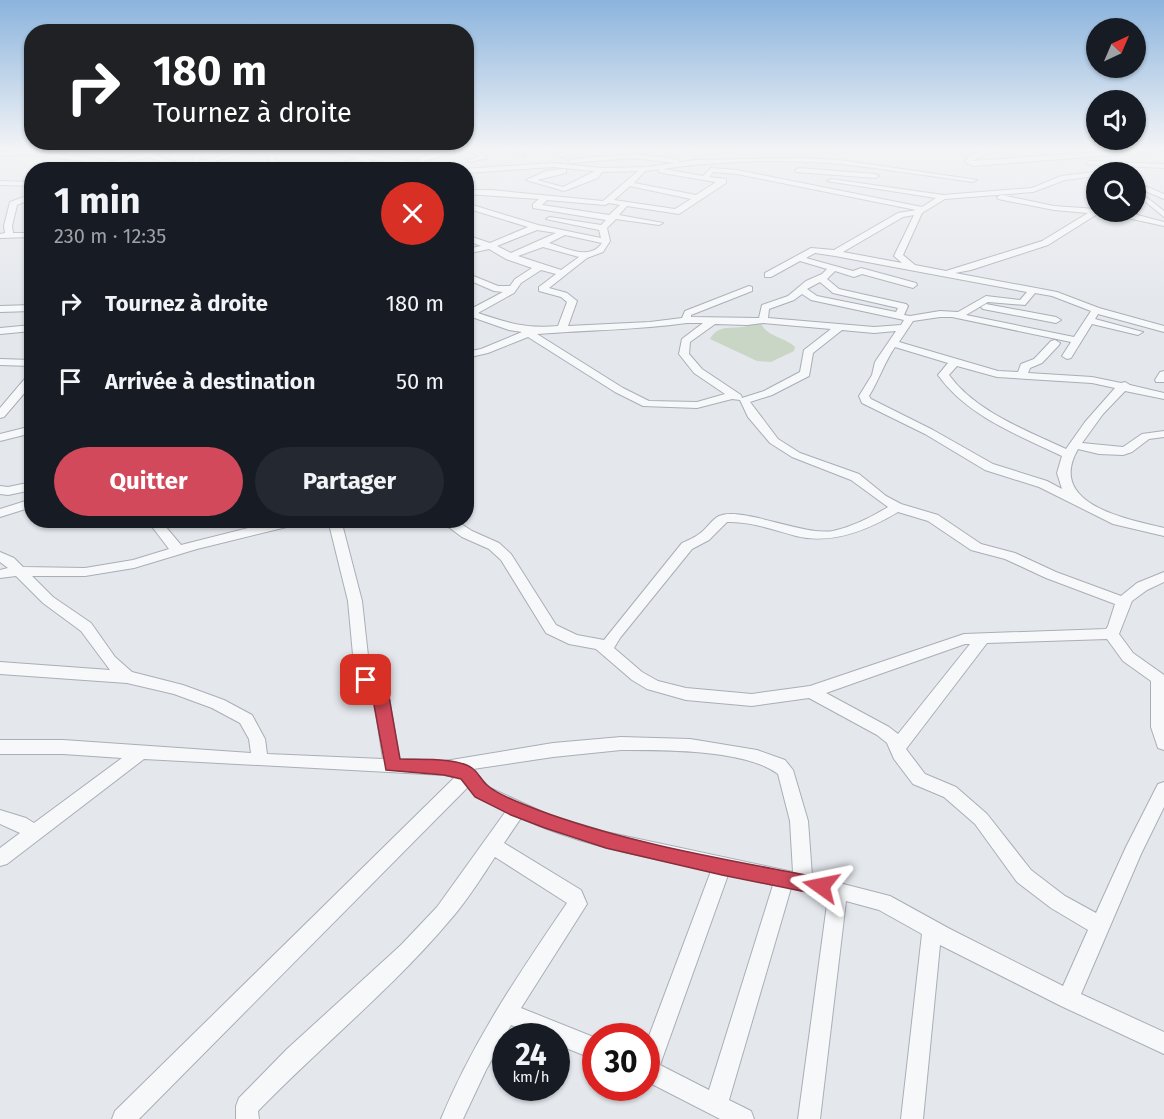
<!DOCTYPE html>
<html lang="fr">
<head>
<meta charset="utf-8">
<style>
  :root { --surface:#171b24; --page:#242831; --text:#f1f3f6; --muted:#9ea1a6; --accent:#d1495b }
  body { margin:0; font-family:"Fira Sans",sans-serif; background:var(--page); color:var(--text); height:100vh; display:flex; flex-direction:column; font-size:22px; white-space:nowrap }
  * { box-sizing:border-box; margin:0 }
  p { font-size:20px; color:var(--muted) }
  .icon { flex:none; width:33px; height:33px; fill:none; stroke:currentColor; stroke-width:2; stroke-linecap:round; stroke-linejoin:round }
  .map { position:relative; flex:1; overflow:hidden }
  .side { position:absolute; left:24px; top:162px; width:450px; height:366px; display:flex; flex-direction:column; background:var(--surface); border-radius:24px; box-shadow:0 2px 4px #0004 }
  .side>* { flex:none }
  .hud { position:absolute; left:24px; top:24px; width:450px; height:126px; border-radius:24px; box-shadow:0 2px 4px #0004; background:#202124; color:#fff; overflow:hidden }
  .needle { width:39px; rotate:44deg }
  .fabs { position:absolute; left:1086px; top:18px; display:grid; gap:12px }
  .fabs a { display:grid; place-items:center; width:60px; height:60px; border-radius:50%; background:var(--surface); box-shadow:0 2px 4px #0004; font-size:30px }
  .speed { position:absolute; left:492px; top:1023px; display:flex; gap:12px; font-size:30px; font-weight:700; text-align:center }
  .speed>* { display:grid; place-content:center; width:78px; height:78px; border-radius:50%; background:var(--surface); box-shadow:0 2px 4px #0004; line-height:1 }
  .speed small { font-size:15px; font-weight:400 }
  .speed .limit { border:9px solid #d22; background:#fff; color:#111 }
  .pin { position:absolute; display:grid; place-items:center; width:51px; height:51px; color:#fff; margin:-26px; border-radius:12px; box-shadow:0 3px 9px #0006 }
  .me { position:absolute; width:66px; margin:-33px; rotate:282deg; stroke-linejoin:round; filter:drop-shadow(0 0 4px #0008) }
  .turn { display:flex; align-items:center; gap:21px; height:126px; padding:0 30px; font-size:27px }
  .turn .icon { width:78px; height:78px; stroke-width:2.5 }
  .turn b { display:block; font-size:42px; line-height:51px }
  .round { display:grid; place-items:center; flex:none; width:63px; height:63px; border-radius:32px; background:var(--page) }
  .summary { display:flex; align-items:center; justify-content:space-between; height:102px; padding:0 30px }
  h1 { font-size:36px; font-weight:700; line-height:45px }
  .button { display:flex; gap:12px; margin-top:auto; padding:12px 30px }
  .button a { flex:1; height:69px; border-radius:36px; background:var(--accent); color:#fff; font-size:24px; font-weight:700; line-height:69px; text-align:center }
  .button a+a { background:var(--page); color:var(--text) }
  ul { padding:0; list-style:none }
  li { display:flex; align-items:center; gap:18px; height:78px; padding:0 30px }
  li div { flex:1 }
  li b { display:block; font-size:22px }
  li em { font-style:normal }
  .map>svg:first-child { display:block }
  .green { fill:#c9d6c5 }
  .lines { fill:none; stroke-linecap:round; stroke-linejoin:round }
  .street-casing { stroke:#a9aeb7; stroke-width:2 }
  .street { fill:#f7f8fa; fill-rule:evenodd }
  .route { fill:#d1495b; stroke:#882f3b; stroke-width:1.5 }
</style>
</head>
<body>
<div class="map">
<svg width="1164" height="1119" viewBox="0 0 1164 1119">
  <rect width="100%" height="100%" fill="#e4e7ec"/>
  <path class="green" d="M761,322c3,14 24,15 34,25l-1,4 -23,11 -14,-1 -47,-22c9,-16 22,-9 37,-13 5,-2 8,-4 14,-4z"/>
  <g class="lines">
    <g class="street-casing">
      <path id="street" d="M21,149l91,12 34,-7 -1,-5h6l2,5 32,12 7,-2 4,-15h6l-3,12 55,-12h13l-45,10 -32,11h-15l3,-2 -29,-11 -33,7 3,6h-7l-2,-5 -81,-11 -29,2v-4l22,-1z
        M269,149h6l-2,5 4,9 -5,7h-7l5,-7 -3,-9z
        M310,149h16l96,14 -4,-3v-2c23,-6 51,-17 70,0l-19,4v-2l10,-3 -10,-7 -43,10 -3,3 37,7h-21l-71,-11 15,11h-8l-13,-9 -29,9h-13l38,-12z
        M508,149h8l10,6 -5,1z
        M547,149h8l11,7 -5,1z
        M696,149h6l-6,8 -3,-2z
        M987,149h9l-24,12 168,-12h24v2l-191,15 -8,-4 5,-6z
        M634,154l43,5 3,3 16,-2 108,-2 36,2 137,20 -4,2c-44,-6 -88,-13 -132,-18 -54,-5 -125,-3 -178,5l40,7 8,-8 26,2 185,37 14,-9 -109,-17 4,-2 112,16 89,-7 29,-12 35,-4h3h-3v4l-31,4 -32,12 -88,7 -23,14 -19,42 12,10 31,6 96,-30 46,-28 -34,-3 -56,-11 -1,-2 4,-2 53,11 42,3 3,4 -51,32 -77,25 -16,3 102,19 42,16 65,18v6l-66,-18 -3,5 48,13 -5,3 -46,-11 -21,34 -4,1 -5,-3 9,-14 -119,-25h-12l-27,4 -14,21 99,29 20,1 3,-8 13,-5 17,-18 4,-1 5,3 -1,2 -17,18 -12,5 -2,5 64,4 29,6 4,-1 5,3 34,8v6l-39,-8 -22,23 -21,29 41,4 19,-13 22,-3v6l-15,2 -17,13 -9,3 -24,-1 -21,-5c-32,55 48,70 86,79v8l-51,-12 -74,-37 -54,-17 -60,-36 -63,-31 -3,-7 13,-21 3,-13 21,-31 -22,2 -32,-3 -29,23 -4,23 -37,19 -22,7 28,37 22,14 59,21 27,22 15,8 37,11 43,29 34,9 41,19 65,24 16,-13 27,-11v10l-17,8 -15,11 -13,33 14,19 31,22v75l-6,-2 -7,-21v-46l-28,-20 -16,-22 -120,4 -81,106 19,25 31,13 31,27 44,56 34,26 31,17 30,-66 32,-63 6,-2v25l-23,47 -60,140 83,38v22l-103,-48 -121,-61 -17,174h-22l21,-185 -43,-24 -33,-9 -26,218h-22l30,-222 -37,-9 -62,212 22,11 3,8h-34l-74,-38v-37l65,-173c-64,-14 -130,-25 -190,-53l-17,25 77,47 6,14 -66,104 75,30v22l-40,-16v-8h-17l-28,-11 -25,45 -23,49h-22c32,-78 79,-147 126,-216l-72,-46c-14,21 -28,44 -45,63 -58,69 -130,127 -192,191l1,8h-23v-13l3,-8 48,-49 114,-104 36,-38 69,-96 -30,-14 -8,-10 -329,332h-27l3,-8 340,-334 -11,-2 -300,-16 -137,105 -7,2v-18l20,-15 -20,-9v-14l26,8 8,5 88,-65 -59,-4h-63v-14h63l188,13 -2,-14 -9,-16 -28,-15 -38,-14 -47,-11 -127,-9v-12l110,8 -29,-39 -38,-28 -27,-27 -16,2v-8l8,-2 -8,-6v-10l14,6 9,9 62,1 48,-8 36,-11 -22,-29h13l21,25 99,-25h24l-1,3 -106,26 -63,19 -49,8h-53l21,21 38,26 24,34 17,15 51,13 41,15 28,15 13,24 2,15 116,5 -10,-66 -18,-17 -7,-75 -20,-81h13l21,81 8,73 18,17 11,68 46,2 108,-18 68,-6 69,2 67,11 28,10 8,10 15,51 4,55 78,20 60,33 113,57 25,-56 -37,-22 -34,-26 -42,-58 -31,-27 -31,-13 -19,-25 -7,-16 -10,-8 -68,-37 -57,8 -66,-6 -39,-11 -15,-9 -36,-31 -27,-5 -23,-11 -45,-73 -12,-11 -27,-12 -23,-17h16l17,11 27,12 12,11 45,71 21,10 27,5 78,-97c6,-3 12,-5 17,-9 7,-4 12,-14 20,-18 22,-10 84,20 114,15 18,-4 39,-14 55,-24l-37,-27 -59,-23 -22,-14 -22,-26 -8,-17 -8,-1 -35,9 -54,-2 -28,-14 -87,-55 -40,16 -22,5v-6l15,-3 41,-17 -13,-2 -43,-15v-6l3,1 34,-18 -9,-1 -28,-12v-6l32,13h12l5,-7 17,-11 -26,-9 -17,-10 -23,5v-5l15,-3 -15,-6v-5l24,8 38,-16 -62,-19v-5l72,22 63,13 -2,-8 -53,-11 4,-2 51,8 5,-5 -73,-12v-4l6,-5 -73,-5v-4h25l112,11 35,-30 -36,1 -4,6 -34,13 -38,-11 20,-9 17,-2h3v4l-29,7 26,7 32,-16 -42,-4 -87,6v-3l-3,-1 90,-6 49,5 46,-1 27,-4 -41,-5 -63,5 -3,-2 3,-2zM660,169l-2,2 4,2 54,9 -20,13 -62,-12 11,-12zM713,172l24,2 179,36 -18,3 -64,37 -23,-2 -46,25v4h6l29,-16 27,8 -5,5 -16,7 -18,15 -26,9 -3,13 -68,-1v-2l61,-24v-4l-3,-1 -64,25 -3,7 -32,4 -82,4 9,-25 -10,-8 -18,-5 38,-30 16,-6 7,-11 -3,-13 9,-9 43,6 4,-2 -44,-8 8,-9 52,8 47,-31v-4l-16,-2zM630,186l61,13 -16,10 -61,-9zM547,200l58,5 4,-2 11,2 -11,10 -67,-10zM914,215l-20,41 8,7 -59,-11 60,-35zM537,230l19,3 -45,20 -14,-7zM565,235l37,8c-12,18 -36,5 -53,0zM543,247l36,10 -18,13 -43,-14zM815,253l20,3 192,36 -7,8 -34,-4 -28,16 -18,-1 -30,5 -6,-1 4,-9 -2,-2 -67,-15 -12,-10 8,-8 19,6 8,-3 51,14 4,-3 -1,-2 -55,-15 -8,3 -47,-13zM541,270l15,4 -17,13v4l22,6 6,5 -9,24c-32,3 -50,-3 -80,-13l36,-20 7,-10zM820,282l13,11 65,15 -2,4 -79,-16 -10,-7zM1035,293l17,3 39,15 -17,26 -108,-22 22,-13 37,3zM802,294l9,6 93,20 -3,5 -27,2 -106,-9 1,-9 25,-9zM687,323h16l-21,16 -3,15 15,19 31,21 -28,8 -48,-1 -26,-13 -86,-54c50,-4 100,-4 150,-11zM763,323l68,6 -27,21 -4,22 -36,19 -22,7 -1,-3 -39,-26 -13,-15 1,-12 25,-18 32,1zM895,347l53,16 -10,12c29,41 80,60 124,81l-5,17 5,16 -15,-8 -54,-17 -60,-34 -62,-31 -2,-3c10,-16 15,-33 26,-49zM957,366l40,11 95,6 23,5 -30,34 -19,27c-40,-19 -90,-37 -117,-74zM898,512l30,9 43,29 34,9 41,19 69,26 -7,22 -2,3 -142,5 -154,52 -58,8 -66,-6 -28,-7 -16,-9 -28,-24 6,-10 72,-89 17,-9 18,-18c23,-1 47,8 69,14 36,9 72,-6 102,-24zM965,644h5l-72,90 -9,-7 -63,-34zM621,750c41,0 124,-1 157,24l12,47 3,51 -187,-40 -57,-17 -61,-28 -15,-18 80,-12zM728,875l45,10 -64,205 -49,-25z
        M1088,161l76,3v4l-78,-4z
        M799,168l76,6 4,2 -4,2 -79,-6 -1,-2z
        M0,181l32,1v4l-32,-1z
        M1136,182l28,12v5l-28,-12z
        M1136,189l28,22v6l-28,-23z
        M32,194v5l-15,6 -5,21 1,7h19v4l-32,1v-4l5,-1 -1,-7 6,-24z
        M1100,212l30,1 34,9v4z
        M986,304l70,13 5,3 -5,3 -73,-14 -2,-2z
        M32,305v6l-32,1v-6z
        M32,325v6l-32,3v-6z
        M0,359l32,1v6l-32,-1z
        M1164,371v11h-8l-1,-2 5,-8z
        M32,374v10l-28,33 -4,1v-10l28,-33z
        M32,426v7l-32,8v-7z
        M32,482v8l-24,5 -8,-1v-8l8,1z
        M32,499v8l-32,10v-8z"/>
    </g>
    <use href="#street" class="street"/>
  </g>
  <linearGradient id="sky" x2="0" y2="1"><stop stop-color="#8bb4dd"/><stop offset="0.49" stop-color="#f3f4f6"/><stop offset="1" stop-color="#f3f4f6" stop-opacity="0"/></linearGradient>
  <rect width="1164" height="305" fill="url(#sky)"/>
  <path class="route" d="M366,675l5,1 17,15 12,68c19,1 56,-2 72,9 6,4 9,12 15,17 10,10 48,24 62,29 87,31 181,46 272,64l7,2 2,6 -2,6 -7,3 -99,-20 -116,-27 -61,-20 -34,-13 -36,-18 -14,-18 -17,-4 -58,-5 -14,-76 -14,-14 2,-4z"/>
</svg>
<div class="fabs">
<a><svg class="needle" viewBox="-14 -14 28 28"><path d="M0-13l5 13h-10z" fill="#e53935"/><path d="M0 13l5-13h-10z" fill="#9ea1a6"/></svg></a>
<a><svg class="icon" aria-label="sound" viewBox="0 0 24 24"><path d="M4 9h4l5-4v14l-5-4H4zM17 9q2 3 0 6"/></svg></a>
<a><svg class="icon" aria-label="search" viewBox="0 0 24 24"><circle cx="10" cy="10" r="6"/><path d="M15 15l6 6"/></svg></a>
</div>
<div class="speed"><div>24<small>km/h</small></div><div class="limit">30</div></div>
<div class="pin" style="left:366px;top:680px;background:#d93025"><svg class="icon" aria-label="arrive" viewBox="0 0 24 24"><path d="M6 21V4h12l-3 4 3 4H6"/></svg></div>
<svg class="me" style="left:821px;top:886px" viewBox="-20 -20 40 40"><path d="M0-17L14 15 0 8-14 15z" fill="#d1495b" stroke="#fff" stroke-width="4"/></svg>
<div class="hud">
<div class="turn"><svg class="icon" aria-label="right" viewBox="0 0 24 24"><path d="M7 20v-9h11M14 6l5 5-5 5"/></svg><div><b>180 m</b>Tournez à droite</div></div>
</div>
<section class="side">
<div class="summary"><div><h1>1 min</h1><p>230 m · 12:35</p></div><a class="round" style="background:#d93025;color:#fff"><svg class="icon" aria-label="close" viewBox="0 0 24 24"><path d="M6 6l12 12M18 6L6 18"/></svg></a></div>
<ul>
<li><svg class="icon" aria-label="right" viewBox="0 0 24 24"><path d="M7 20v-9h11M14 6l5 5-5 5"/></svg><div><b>Tournez à droite</b></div><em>180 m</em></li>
<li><svg class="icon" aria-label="arrive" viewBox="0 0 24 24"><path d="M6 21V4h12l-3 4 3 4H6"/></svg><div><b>Arrivée à destination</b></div><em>50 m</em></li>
</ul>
<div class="button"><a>Quitter</a><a>Partager</a></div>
</section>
</div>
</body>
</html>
